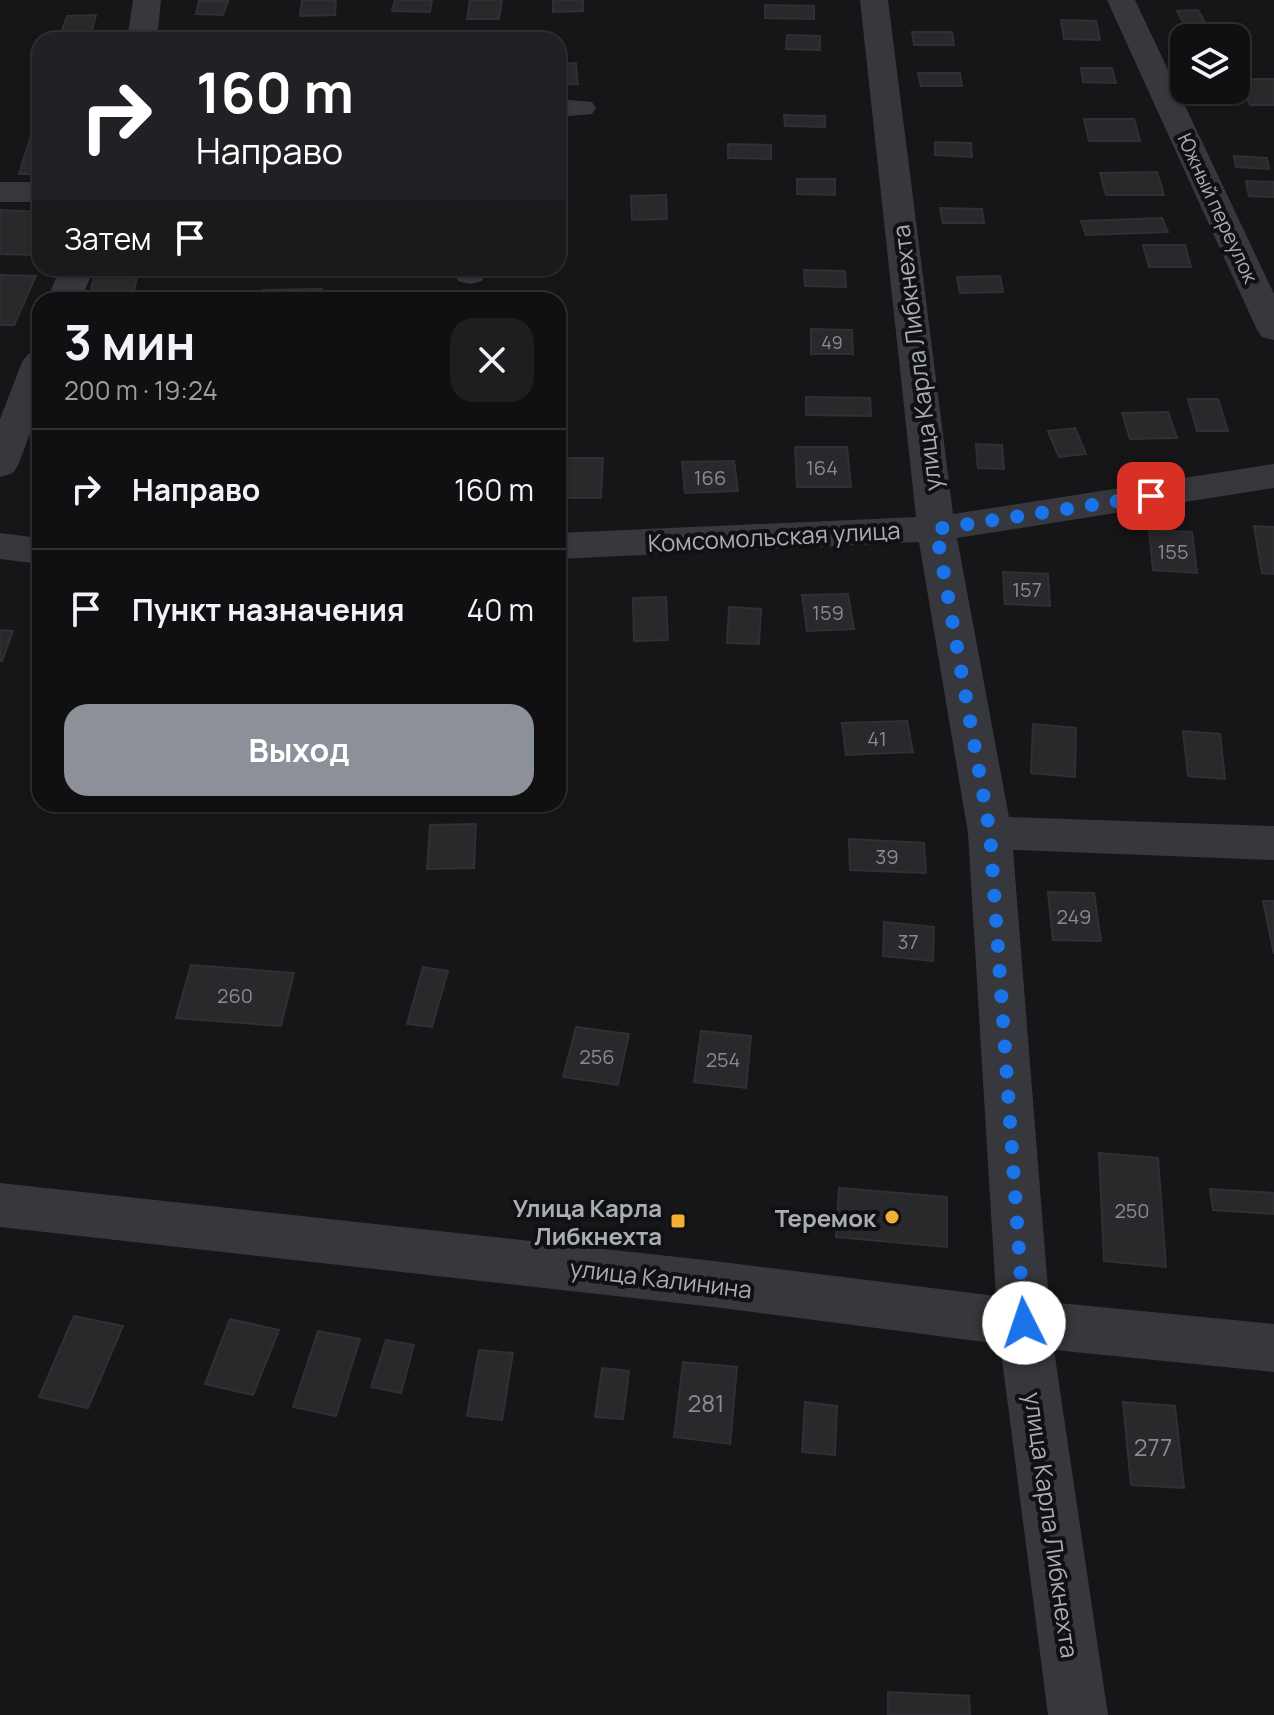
<!DOCTYPE html>
<html lang="ru">
<head>
<meta charset="utf-8">
<style>
  :root { --surface:#101012; --page:#1e1e20; --text:#f1f3f6; --muted:#9c9d9f; --line:#303032; --accent:#8c9099 }
  body { margin:0; font-family:Manrope,sans-serif; background:var(--page); color:var(--text); height:100vh; display:flex; flex-direction:column; font-size:30px; white-space:nowrap }
  * { box-sizing:border-box; margin:0 }
  p { font-size:26px; color:var(--muted) }
  .icon { flex:none; width:44px; height:44px; fill:none; stroke:currentColor; stroke-width:2; stroke-linecap:round; stroke-linejoin:round }
  .map { position:relative; flex:1; overflow:hidden }
  .sheet { position:absolute; left:32px; top:292px; width:534px; height:520px; display:flex; flex-direction:column; background:var(--surface); border-radius:24px; box-shadow:0 2px 6px #0004,0 0 0 2px var(--line) }
  .sheet>* { flex:none }
  .guide { position:absolute; left:32px; top:32px; width:534px; height:244px; border-radius:24px; box-shadow:0 2px 6px #0004,0 0 0 2px var(--line); background:#202124; color:#fff; overflow:hidden }
  .tools { position:absolute; left:1170px; top:24px; display:grid; gap:16px }
  .tools a { display:grid; place-items:center; width:80px; height:80px; border-radius:16px; background:var(--surface); box-shadow:0 2px 6px #0004,0 0 0 2px var(--line); font-size:40px }
  .pin { position:absolute; display:grid; place-items:center; width:68px; height:68px; color:#fff; margin:-34px; border-radius:16px; box-shadow:0 4px 12px #0006 }
  .me { position:absolute; width:88px; margin:-44px; rotate:356deg; stroke-linejoin:round; filter:drop-shadow(0 0 6px #0008) }
  .turn { display:flex; align-items:center; gap:28px; height:168px; padding:0 32px; font-size:36px }
  .turn .icon { width:104px; height:104px; stroke-width:2.5 }
  .turn b { display:block; font-size:56px; line-height:68px }
  .then { display:flex; align-items:center; height:76px; padding:0 32px; background:#0003; gap:16px; font-size:30px }
  .round { display:grid; place-items:center; flex:none; width:84px; height:84px; border-radius:24px; background:var(--page) }
  .overview { display:flex; align-items:center; justify-content:space-between; height:136px; padding:0 32px }
  h1 { font-size:48px; font-weight:700; line-height:60px }
  .cta { display:flex; gap:16px; margin-top:auto; padding:16px 32px }
  .cta a { flex:1; height:92px; border-radius:24px; background:var(--accent); color:#fff; font-size:32px; font-weight:700; line-height:92px; text-align:center }
  ul { padding:0; list-style:none }
  li { display:flex; align-items:center; gap:24px; height:120px; padding:0 32px; border-top:2px solid var(--line) }
  li div { flex:1 }
  li b { display:block; font-size:30px }
  li em { font-style:normal }
  .map>svg:first-child { display:block }
  .building { fill:#29292c; stroke:#303034; stroke-width:2 }
  .lines { fill:none; stroke-linecap:round; stroke-linejoin:round }
  .minor { fill:#37383d; fill-rule:evenodd }
  .route { stroke:#1a73e8; stroke-width:14; stroke-dasharray:0 25.2 }
  .poi-dot { fill:#f2b134; stroke:#111113; stroke-width:3 }
  .labels { text-anchor:middle; dominant-baseline:central; stroke-width:8; stroke-linejoin:round; paint-order:stroke }
  .far-number-label { font-size:18px; fill:#888b94 }
  .far-street-label { font-size:20px; fill:#a8adb8; stroke:#111113 }
  .number-label { font-size:20px; fill:#888b94 }
  .street-label { font-size:24px; fill:#a8adb8; stroke:#111113 }
  .poi-label { font-size:24px; font-weight:bold; fill:#a8adb8; stroke:#111113; text-anchor:end }
  .near-number-label { font-size:24px; fill:#888b94 }
</style>
</head>
<body>
<div class="map">
<svg width="1274" height="1715" viewBox="0 0 1274 1715">
  <rect width="100%" height="100%" fill="#161618"/>
  <path class="building" d="M302,0h34l-1,15 -35,1z
    M395,0h37l-2,12 -38,-1z
    M470,0h32l-3,19h-32z
    M553,0h30v11l-30,1z
    M199,1h29l-5,14 -27,-1z
    M765,5l49,1v13l-49,-1z
    M1198,10l10,17 -22,1 -9,-17z
    M96,15l-5,20 -31,1 7,-20z
    M1061,20l35,1 4,19 -36,-1z
    M912,32h40l2,13h-40z
    M787,35l33,1v14l-34,-1z
    M576,63l2,21 -20,1v-21z
    M1081,68h31l4,15 -33,-1z
    M918,73h42l2,13h-41z
    M1239,79h35v26h-24z
    M784,115l41,1v11l-40,-1z
    M1084,119h50l6,22h-51z
    M36,120h4v54h-21z
    M935,142l36,1 1,14 -37,-2z
    M728,144l43,1v14l-43,-1z
    M1234,156l33,2 2,11 -33,-2z
    M1157,172l7,23h-58l-6,-22z
    M797,179h38v16l-38,-1z
    M1246,181l28,1v15l-25,-1z
    M666,195l1,24 -35,1 -1,-24z
    M940,208l42,1 2,14h-41z
    M0,210l40,2v31l-5,12 -35,-1z
    M1162,218l6,14 -82,3 -5,-14z
    M1143,245h42l6,22h-42z
    M804,270l41,1 1,16 -41,-1z
    M95,273h43l-4,17h-43z
    M0,275l36,1 -22,49h-14z
    M1000,276l3,16 -43,1 -3,-16z
    M322,289l-1,11h-60l2,-10z
    M398,293h35l-1,7h-35z
    M205,296v4h-65v-1z
    M811,329l41,1 1,24h-42z
    M806,397l64,1 1,18 -65,-1z
    M1188,399h30l10,32h-31z
    M1168,412l9,26 -47,1 -8,-26z
    M1075,428l11,26 -27,3 -11,-26z
    M976,444l26,1 2,24 -26,-1z
    M795,447h52l4,40h-54z
    M558,458h45l-2,40h-43z
    M734,461l4,30 -53,2 -3,-31z
    M1254,526l20,1v47l-12,-1z
    M1149,530l43,2 5,41 -44,-3z
    M1003,572l45,2 2,32 -45,-2z
    M848,594l6,35 -47,2 -5,-36z
    M666,597l2,43 -34,1 -1,-43z
    M729,607l32,2 -2,35 -32,-1z
    M0,630l13,1 -11,30h-2z
    M907,721l6,31 -67,3 -4,-32z
    M1033,724l43,4 -1,49 -44,-4z
    M1183,731l37,3 5,45 -37,-3z
    M476,824l-2,44 -47,1 3,-44z
    M849,839l75,4 2,30 -76,-3z
    M1048,892l46,1 7,48 -48,-1z
    M1263,901h11v53z
    M884,922l50,5 -1,34 -50,-5z
    M191,965l103,8 -13,53 -105,-8z
    M423,967l25,4 -16,56 -25,-3z
    M576,1027l53,7 -11,51 -55,-8z
    M701,1031l50,5 -5,52 -52,-6z
    M1099,1153l59,5 8,109 -62,-6z
    M839,1188l108,9v50l-111,-10z
    M1210,1189l64,4v21l-61,-4z
    M74,1316l49,10 -35,82 -49,-11z
    M230,1319l49,11 -26,65 -48,-11z
    M318,1331l42,8 -24,77 -43,-9z
    M386,1340l28,5 -13,48 -30,-6z
    M479,1350l34,3 -11,67 -35,-4z
    M683,1362l54,5 -7,77 -56,-7z
    M602,1368l27,3 -6,48 -28,-2z
    M805,1402l32,4 -2,49 -33,-3z
    M1123,1402l52,4 9,82 -53,-3z
    M888,1692l81,4 1,19h-82z"/>
  <g class="lines">
    <path class="minor" d="M133,0h28l-4,40h-30z
      M860,0h28l65,514 321,-50v24l-317,50 52,279 265,9v34l-261,-10 36,452 225,22v48l-220,-22 54,365h-60l-48,-371 -286,-37 -714,-80v-44l714,78 282,35 -28,-463 -49,-291 -361,17v-26l358,-16z
      M1107,0h28l139,294v46l-12,-3 -5,-7z
      M558,99l34,3 4,6 -4,6 -34,3z
      M0,182h40v20h-40z
      M60,268h34l-13,32h-34z
      M453,268h34l-5,13 -12,3 -12,-3z
      M40,351v57l-22,57 -5,8 -13,4v-58l22,-57 6,-8z
      M0,533l40,5v26l-40,-5z"/>
  </g>
  <g class="lines">
    <path class="route" d="M1024,1323l-34,-490 -54,-304 215,-33"/>
  </g>
  <g class="poi-dot">
    <circle cx="892" cy="1217" r="8"/>
    <rect x="670" y="1213" width="16" height="16" rx="4"/>
  </g>
  <g class="labels">
    <g class="far-number-label">
      <text x="832" y="342">49</text>
    </g>
    <g class="far-street-label">
      <text transform="translate(1218 208) rotate(65)">Южный переулок</text>
    </g>
    <g class="number-label">
      <text x="822" y="467">164</text>
      <text x="710" y="477">166</text>
      <text x="1173" y="551">155</text>
      <text x="1027" y="589">157</text>
      <text x="828" y="612">159</text>
      <text x="877" y="738">41</text>
      <text x="887" y="856">39</text>
      <text x="1074" y="916">249</text>
      <text x="908" y="941">37</text>
      <text x="235" y="995">260</text>
      <text x="597" y="1056">256</text>
      <text x="723" y="1059">254</text>
      <text x="1132" y="1210">250</text>
    </g>
    <g class="street-label">
      <text transform="translate(916 358) rotate(-97)">улица Карла Либкнехта</text>
      <text transform="translate(774 536) rotate(-3)">Комсомольская улица</text>
      <text transform="translate(661 1278) rotate(7)">улица Калинина</text>
      <text transform="translate(1052 1525) rotate(82)">улица Карла Либкнехта</text>
    </g>
    <g class="poi-label">
      <text x="662" y="1207">Улица Карла<tspan x="662" dy="28">Либкнехта</tspan></text>
      <text x="876" y="1217">Теремок</text>
    </g>
    <g class="near-number-label">
      <text x="706" y="1402">281</text>
      <text x="1153" y="1446">277</text>
    </g>
  </g>
</svg>
<div class="tools">
<a><svg class="icon" aria-label="layers" viewBox="0 0 24 24"><path d="M12 4l9 5-9 5-9-5zM3 14l9 5 9-5"/></svg></a>
</div>
<div class="pin" style="left:1151px;top:496px;background:#d93025"><svg class="icon" aria-label="arrive" viewBox="0 0 24 24"><path d="M6 21V4h12l-3 4 3 4H6"/></svg></div>
<svg class="me" style="left:1024px;top:1323px" viewBox="-20 -20 40 40"><circle r="19" fill="#fff"/><path d="M0-13L10 11 0 6-10 11z" fill="#1a73e8"/></svg>
<div class="guide">
<div class="turn"><svg class="icon" aria-label="right" viewBox="0 0 24 24"><path d="M7 20v-9h11M14 6l5 5-5 5"/></svg><div><b>160 m</b>Направо</div></div>
<div class="then">Затем<svg class="icon" aria-label="arrive" viewBox="0 0 24 24"><path d="M6 21V4h12l-3 4 3 4H6"/></svg></div>
</div>
<section class="sheet">
<div class="overview"><div><h1>3 мин</h1><p>200 m · 19:24</p></div><a class="round"><svg class="icon" aria-label="close" viewBox="0 0 24 24"><path d="M6 6l12 12M18 6L6 18"/></svg></a></div>
<ul>
<li><svg class="icon" aria-label="right" viewBox="0 0 24 24"><path d="M7 20v-9h11M14 6l5 5-5 5"/></svg><div><b>Направо</b></div><em>160 m</em></li>
<li><svg class="icon" aria-label="arrive" viewBox="0 0 24 24"><path d="M6 21V4h12l-3 4 3 4H6"/></svg><div><b>Пункт назначения</b></div><em>40 m</em></li>
</ul>
<div class="cta"><a>Выход</a></div>
</section>
</div>
</body>
</html>
